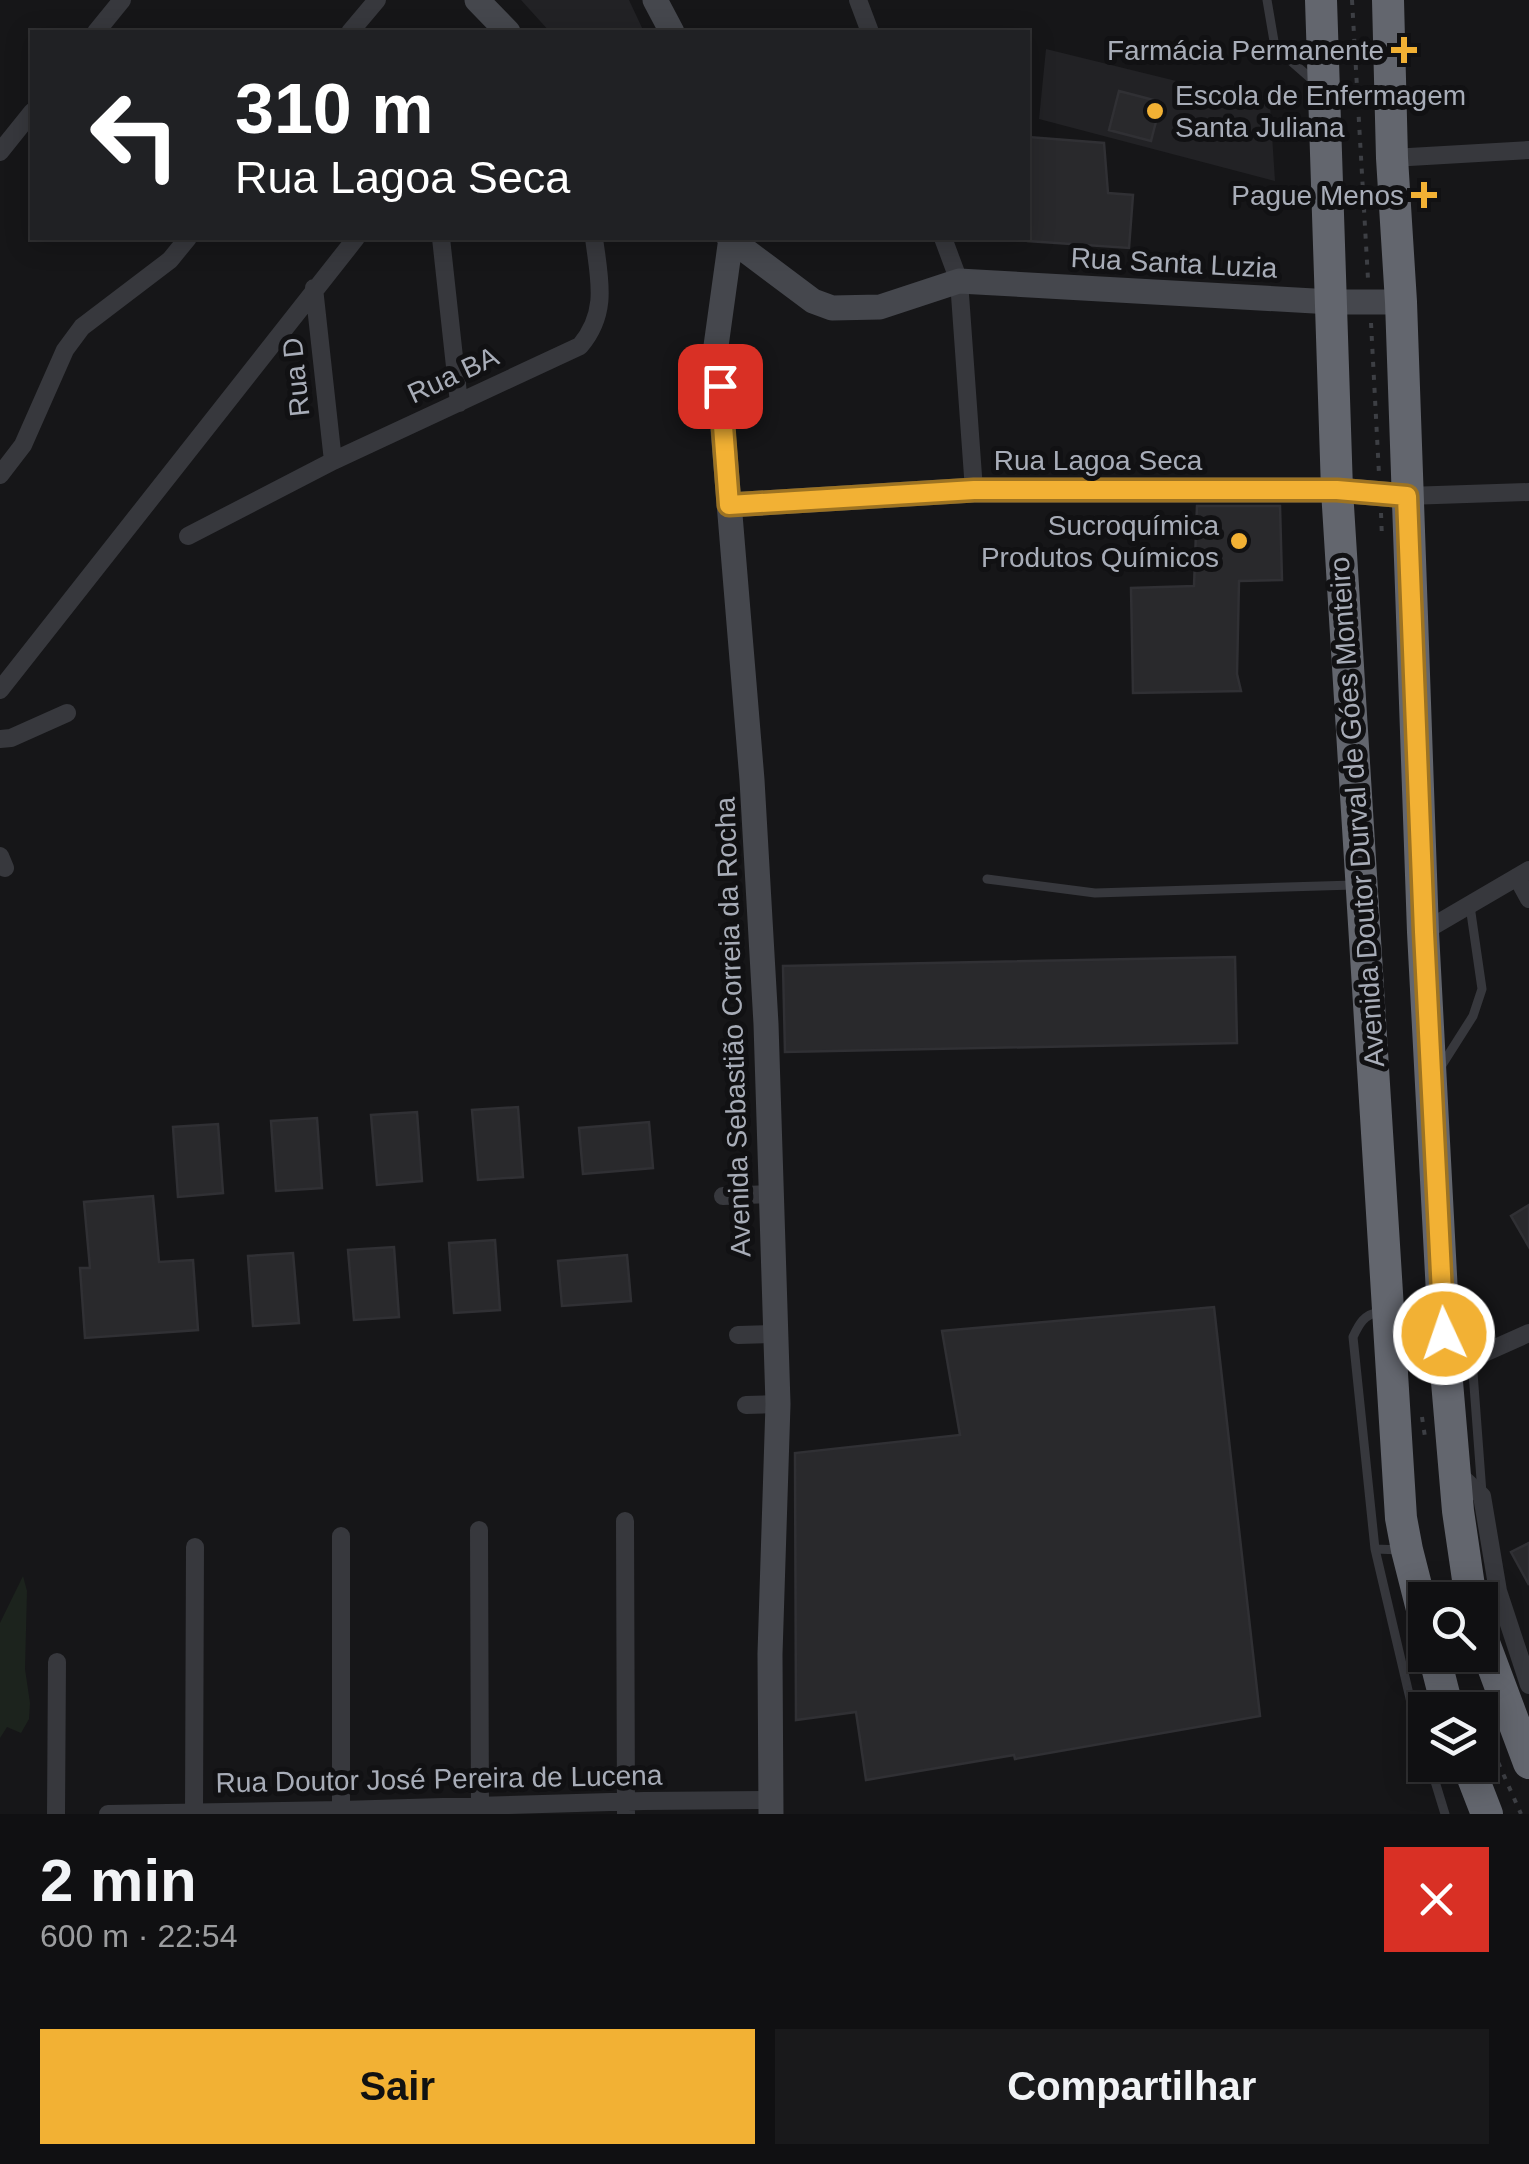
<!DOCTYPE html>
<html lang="pt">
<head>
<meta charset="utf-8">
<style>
  :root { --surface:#101012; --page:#19191b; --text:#f1f3f6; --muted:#9c9d9f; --line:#303032; --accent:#f2b134 }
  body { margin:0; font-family:Arial,sans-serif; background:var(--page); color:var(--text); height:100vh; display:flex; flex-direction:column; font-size:38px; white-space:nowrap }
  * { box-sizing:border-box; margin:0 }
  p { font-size:32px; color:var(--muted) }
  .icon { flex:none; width:55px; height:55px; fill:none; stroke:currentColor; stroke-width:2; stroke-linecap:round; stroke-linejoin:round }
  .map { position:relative; height:1814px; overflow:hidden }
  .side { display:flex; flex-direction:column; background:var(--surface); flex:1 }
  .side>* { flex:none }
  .guide { position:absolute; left:30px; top:30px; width:1000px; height:210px; border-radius:0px; box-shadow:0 5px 25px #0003,0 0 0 2px var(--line); background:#202124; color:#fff; overflow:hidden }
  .controls { position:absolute; left:1408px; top:1582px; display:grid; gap:20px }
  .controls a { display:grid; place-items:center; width:90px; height:90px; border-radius:0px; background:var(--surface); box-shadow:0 5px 25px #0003,0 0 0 2px var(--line); font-size:50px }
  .pin { position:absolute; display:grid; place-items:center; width:85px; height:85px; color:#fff; margin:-42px; border-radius:20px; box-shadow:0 5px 15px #0006 }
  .me { position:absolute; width:110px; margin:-55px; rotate:357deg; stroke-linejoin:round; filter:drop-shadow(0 0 8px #0008) }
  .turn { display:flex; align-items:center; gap:35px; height:210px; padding:0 40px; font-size:45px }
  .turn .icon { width:130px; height:130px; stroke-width:2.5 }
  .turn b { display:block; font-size:70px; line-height:85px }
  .round { display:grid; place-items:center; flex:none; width:105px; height:105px; border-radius:0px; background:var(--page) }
  .overview { display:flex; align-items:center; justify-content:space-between; height:170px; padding:0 40px }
  h1 { font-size:60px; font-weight:700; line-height:75px }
  .cta { display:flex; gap:20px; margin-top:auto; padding:20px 40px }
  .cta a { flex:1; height:115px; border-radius:0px; background:var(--accent); color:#111; font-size:40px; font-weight:700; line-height:115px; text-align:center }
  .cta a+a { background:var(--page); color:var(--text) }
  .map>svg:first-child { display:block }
  .built { fill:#222225 }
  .green { fill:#1c231d }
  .building { fill:#29292c; stroke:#303034; stroke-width:2.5 }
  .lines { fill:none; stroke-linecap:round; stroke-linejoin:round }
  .path { stroke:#3d3f44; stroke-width:4; stroke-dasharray:5 8; stroke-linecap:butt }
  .lane { stroke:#37383d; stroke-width:9 }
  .street { stroke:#37383d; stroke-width:18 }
  .secondary { stroke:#45474d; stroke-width:25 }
  .highway { stroke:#63666e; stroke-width:32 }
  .route-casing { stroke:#9d7322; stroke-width:25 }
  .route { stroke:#f2b134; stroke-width:18 }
  .poi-dot { fill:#f2b134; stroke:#111113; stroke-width:4 }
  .labels { text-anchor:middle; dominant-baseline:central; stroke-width:10; stroke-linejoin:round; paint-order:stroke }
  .poi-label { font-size:28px; fill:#a8adb8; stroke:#111113; text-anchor:end }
  .street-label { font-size:28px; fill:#a8adb8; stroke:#111113 }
</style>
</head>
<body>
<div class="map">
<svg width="1529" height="1814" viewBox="0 0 1529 1814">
  <rect width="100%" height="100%" fill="#161618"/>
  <path class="built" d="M521,0h108l15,32h-94z
    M1046,49l224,55 5,77 -236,-62z"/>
  <path class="green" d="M23,1576l4,15 -2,78 5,34 -1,16 -8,14 -14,-6 -7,11v-115z"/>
  <path class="building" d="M1119,91l42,11 -10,39 -42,-11z
    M1028,137l76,6 4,50 25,2 -4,53 -101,-7z
    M1197,506h83l2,74 -43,1 -2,93 4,17 -108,2 -2,-105 63,-2z
    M1235,957l2,86 -452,9 -2,-86z
    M518,1107l5,70 -45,3 -6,-70z
    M417,1112l5,69 -45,4 -6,-70z
    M317,1118l5,70 -46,3 -5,-70z
    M649,1122l4,46 -70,6 -4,-46z
    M218,1124l5,69 -45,4 -5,-70z
    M153,1196l6,66 34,-2 5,70 -113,8 -5,-70h10l-6,-66z
    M1529,1205v42l-18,-31z
    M495,1240l5,70 -46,3 -5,-70z
    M394,1247l5,70 -45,3 -6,-70z
    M293,1253l6,70 -46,3 -5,-70z
    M627,1255l4,46 -69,5 -4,-45z
    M1214,1307l46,409 -245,43 -1,-4 -148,25 -10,-68 -60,8 -1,-267 165,-18 -18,-104z
    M1529,1543v42l-18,-33z"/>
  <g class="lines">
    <path class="path" d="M1352,0l16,279
      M1371,323l8,151
      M1381,513l1,26
      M1422,1417l3,20
      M1480,1714l6,21 35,79"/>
    <path class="lane" d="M1267,0l8,47 41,36
      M987,879l108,14 259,-8
      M1440,1068l33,-52 9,-27 -12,-83
      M1380,1312c-16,2 -21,12 -27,25l22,212 27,1
      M1472,1359l10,134
      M1375,1549l41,175 9,-3
      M1416,1724l9,27
      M1430,1765l15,49"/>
    <path class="street" d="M858,0l12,32
      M96,32l26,-32
      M350,32l27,-32
      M0,152l32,-40
      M1392,158l137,-8
      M441,238l18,165
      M943,238l16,43 15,209
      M314,288l19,173
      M0,475l23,-30 42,-95 17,-23 88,-67 18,-22
      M1407,496l122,-4
      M188,536l145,-75 247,-115c29,-34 19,-68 14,-108
      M0,690l356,-452
      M0,739l11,-1 56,-25
      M0,856l5,12
      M1517,877l12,22
      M1423,932l106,-62
      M723,1196l47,-2
      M738,1335l38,-1
      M1446,1370l83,-37
      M746,1405l32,-1
      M1457,1473l25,23 16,95 31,94
      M625,1521l1,293
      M479,1530l1,284
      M341,1536v278
      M56,1814l1,-152
      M108,1814l233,-4 303,-9 127,-1
      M194,1814l1,-267"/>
    <path class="secondary" d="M477,0l31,32
      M655,0l17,32
      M729,238l84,63 19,7 48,-1 79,-26 373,21h69
      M731,238l-15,108 36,434 14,244 12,380 -8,250 1,160
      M729,505l245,-15h363l70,6"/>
    <path class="highway" d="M1321,0l16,490 64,1028 6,32 18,71
      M1388,0l4,158 9,144 22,630 23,438 12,141 13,89
      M1480,1632l49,131
      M1434,1655l14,55
      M1468,1765l19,49"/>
  </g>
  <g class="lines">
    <g class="route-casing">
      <path id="route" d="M720,386l9,119 245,-15h363l70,6 17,436 20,402"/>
    </g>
    <use href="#route" class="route"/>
  </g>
  <g class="poi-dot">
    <path d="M1399 35h10v10h10v10h-10v10h-10v-10h-10v-10h10z"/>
    <circle cx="1155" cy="111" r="10"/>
    <path d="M1419 180h10v10h10v10h-10v10h-10v-10h-10v-10h10z"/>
    <circle cx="1239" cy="541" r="10"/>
  </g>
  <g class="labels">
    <g class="poi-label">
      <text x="1384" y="50">Farmácia Permanente</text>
      <text x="1175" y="95" text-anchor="start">Escola de Enfermagem<tspan x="1175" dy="32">Santa Juliana</tspan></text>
      <text x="1404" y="195">Pague Menos</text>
      <text x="1219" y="525">Sucroquímica<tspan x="1219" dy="32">Produtos Químicos</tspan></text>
    </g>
    <g class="street-label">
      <text transform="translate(1174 263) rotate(3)">Rua Santa Luzia</text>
      <text transform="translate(453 375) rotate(-25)">Rua BA</text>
      <text transform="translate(296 377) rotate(-96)">Rua D</text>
      <text x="1098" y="460">Rua Lagoa Seca</text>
      <text transform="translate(1357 812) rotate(-94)">Avenida Doutor Durval de Góes Monteiro</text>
      <text transform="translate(733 1027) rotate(-92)">Avenida Sebastião Correia da Rocha</text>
      <text transform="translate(439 1779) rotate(-1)">Rua Doutor José Pereira de Lucena</text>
    </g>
  </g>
</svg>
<div class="controls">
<a><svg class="icon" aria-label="search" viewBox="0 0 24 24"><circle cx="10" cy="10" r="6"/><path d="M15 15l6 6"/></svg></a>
<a><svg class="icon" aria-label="layers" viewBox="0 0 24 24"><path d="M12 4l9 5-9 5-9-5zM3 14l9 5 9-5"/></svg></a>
</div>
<div class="pin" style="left:720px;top:386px;background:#d93025"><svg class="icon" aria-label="arrive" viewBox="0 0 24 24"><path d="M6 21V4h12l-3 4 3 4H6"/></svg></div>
<svg class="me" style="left:1444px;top:1334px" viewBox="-20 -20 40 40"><circle r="17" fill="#f2b134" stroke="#fff" stroke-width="3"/><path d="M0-11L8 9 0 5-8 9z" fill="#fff"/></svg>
<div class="guide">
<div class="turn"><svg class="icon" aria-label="left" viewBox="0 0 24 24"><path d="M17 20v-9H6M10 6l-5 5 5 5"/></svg><div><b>310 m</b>Rua Lagoa Seca</div></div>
</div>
</div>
<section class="side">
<div class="overview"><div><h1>2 min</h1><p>600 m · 22:54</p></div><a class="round" style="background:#d93025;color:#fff"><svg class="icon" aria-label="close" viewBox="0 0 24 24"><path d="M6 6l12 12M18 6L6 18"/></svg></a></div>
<div class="cta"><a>Sair</a><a>Compartilhar</a></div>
</section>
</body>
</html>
